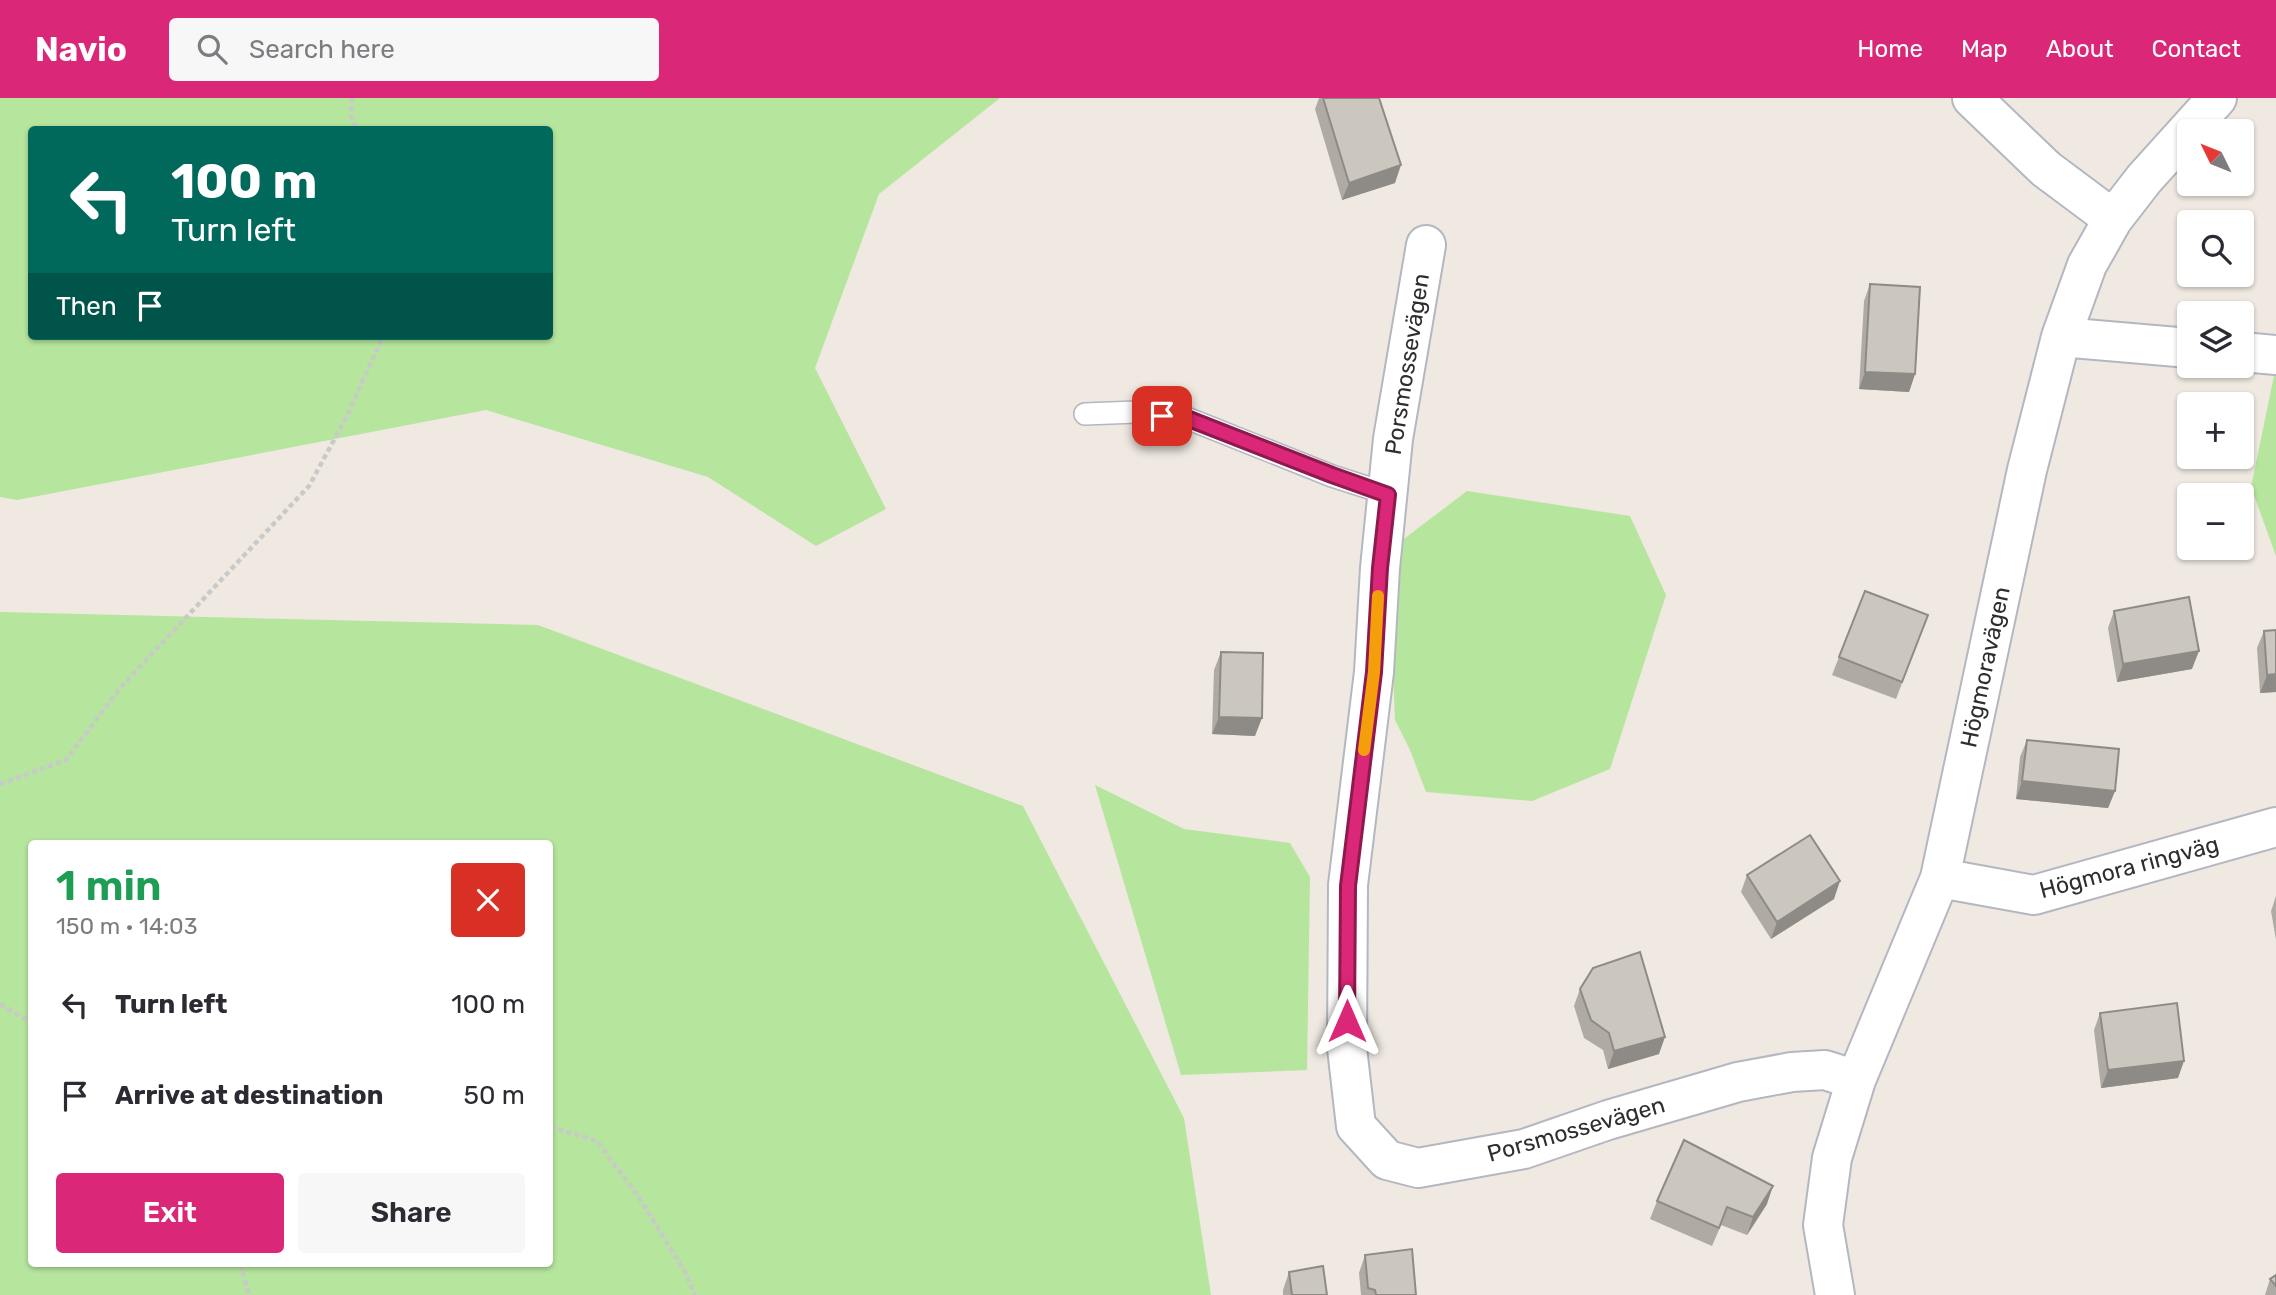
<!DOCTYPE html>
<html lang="en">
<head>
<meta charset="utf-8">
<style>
  :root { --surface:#fff; --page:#f7f7f7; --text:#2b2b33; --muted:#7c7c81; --accent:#db2777 }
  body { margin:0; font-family:Rubik,sans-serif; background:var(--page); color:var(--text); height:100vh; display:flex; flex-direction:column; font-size:26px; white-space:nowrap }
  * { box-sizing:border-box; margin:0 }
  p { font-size:23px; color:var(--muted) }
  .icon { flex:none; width:38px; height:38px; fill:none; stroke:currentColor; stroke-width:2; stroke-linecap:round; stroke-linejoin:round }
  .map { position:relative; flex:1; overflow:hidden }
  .details { position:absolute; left:28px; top:742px; width:525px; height:427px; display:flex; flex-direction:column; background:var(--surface); border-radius:7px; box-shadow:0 2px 5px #0004 }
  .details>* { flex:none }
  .hud { position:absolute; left:28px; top:28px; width:525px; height:214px; border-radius:7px; box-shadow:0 2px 5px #0004; background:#00695c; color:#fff; overflow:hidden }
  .needle { width:46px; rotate:313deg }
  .controls { position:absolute; left:2177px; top:21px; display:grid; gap:14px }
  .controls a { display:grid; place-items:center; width:77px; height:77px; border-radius:7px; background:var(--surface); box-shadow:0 2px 5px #0004; font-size:35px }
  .pin { position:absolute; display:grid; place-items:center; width:60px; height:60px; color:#fff; margin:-30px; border-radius:14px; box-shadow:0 4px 10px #0006 }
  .me { position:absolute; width:77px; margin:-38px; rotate:0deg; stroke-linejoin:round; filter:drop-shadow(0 0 5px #0008) }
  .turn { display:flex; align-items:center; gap:24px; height:147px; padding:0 28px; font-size:32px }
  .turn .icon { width:91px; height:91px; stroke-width:2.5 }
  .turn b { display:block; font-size:49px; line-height:60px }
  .then { display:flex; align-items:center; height:66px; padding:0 28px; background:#0003; gap:14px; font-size:26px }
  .round { display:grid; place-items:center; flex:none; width:74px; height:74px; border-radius:7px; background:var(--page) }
  .head { display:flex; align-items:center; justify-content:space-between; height:119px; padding:0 28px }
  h1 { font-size:42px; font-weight:600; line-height:52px; color:#1e9e55 }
  .button { display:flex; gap:14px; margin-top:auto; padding:14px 28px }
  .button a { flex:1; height:80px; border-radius:7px; background:var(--accent); color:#fff; font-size:28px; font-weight:600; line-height:80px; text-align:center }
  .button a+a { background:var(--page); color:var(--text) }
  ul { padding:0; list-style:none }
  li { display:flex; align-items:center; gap:21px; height:91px; padding:0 28px }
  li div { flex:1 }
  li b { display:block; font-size:26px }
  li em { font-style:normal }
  header { display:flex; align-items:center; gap:42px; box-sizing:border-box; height:98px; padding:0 35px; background:var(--accent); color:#fff }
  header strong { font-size:33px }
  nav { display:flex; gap:38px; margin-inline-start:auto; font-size:24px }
  .search { width:490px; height:63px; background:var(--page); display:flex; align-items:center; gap:18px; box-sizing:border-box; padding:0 24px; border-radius:7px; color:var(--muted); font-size:26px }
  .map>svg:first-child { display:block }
  .green { fill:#b6e59e; fill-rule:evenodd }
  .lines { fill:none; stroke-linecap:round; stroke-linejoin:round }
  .lane-casing { stroke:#b4b7c1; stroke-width:24 }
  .street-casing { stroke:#b4b7c1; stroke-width:42 }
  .path { stroke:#c9c9c9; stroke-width:4.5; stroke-dasharray:5 3.5; stroke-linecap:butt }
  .lane { stroke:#fff; stroke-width:21 }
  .street { stroke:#fff; stroke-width:38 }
  .wall { fill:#afaba4 }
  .shaded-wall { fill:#8e8b86 }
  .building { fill:#cbc7bf; stroke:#8e8b86; stroke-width:2 }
  .route-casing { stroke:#8e194d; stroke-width:18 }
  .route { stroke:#db2777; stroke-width:12 }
  .slow { stroke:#f59e0b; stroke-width:12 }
  .labels { text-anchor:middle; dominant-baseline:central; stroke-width:7; stroke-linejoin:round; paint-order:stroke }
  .street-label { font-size:23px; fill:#2e2e2e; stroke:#fff }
</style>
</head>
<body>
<header>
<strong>Navio</strong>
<div class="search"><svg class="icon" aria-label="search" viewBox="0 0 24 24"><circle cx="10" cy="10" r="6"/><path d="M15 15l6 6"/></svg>Search here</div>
<nav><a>Home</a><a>Map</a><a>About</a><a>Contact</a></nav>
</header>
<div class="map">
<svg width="2276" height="1197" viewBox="0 0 2276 1197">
  <rect width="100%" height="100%" fill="#efe9e1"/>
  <path class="green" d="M0,0h1000l-121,96 -64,174 71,141 -70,37 -108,-69 -222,-67 -469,90 -17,-3zM32,32h518v206h-518z
    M2276,268v190l-25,-69z
    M1467,393l163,25 36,79 -56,174 -78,32 -106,-9 -16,-42 -15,-30 -7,-169z
    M0,514l538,13 485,181 161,312 27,177h-1211zM32,746h518v420h-518z
    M1095,687l89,44 106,14 20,34 -3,193 -126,5z"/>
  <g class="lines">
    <g class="lane-casing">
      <path id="lane" d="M1085,316l51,-2 53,7 143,57 56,18"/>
    </g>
    <g class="street-casing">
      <path id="street" d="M2113,121l31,-40 73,-81
        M1426,147l-33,194 -13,129 -6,104 -26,213 -1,163 9,78 31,34 31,8 106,-19 84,-29 130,-38 54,-10 33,-2 31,10
        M2061,239l128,11
        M2242,254l34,3
        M1940,780l94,17 242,-68
        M1835,1197l-12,-70 9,-67 24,-78 84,-202 87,-408 34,-133 26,-72 26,-46 -67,-50 -74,-71"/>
    </g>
    <path class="path" d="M352,0l-1,18 6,14
      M0,686l66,-24 54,-72 189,-202 38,-70 36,-80
      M0,906l32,19
      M550,1029l47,14 43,58 45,73 10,23
      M240,1166l9,31"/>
    <use href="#lane" class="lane"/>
    <use href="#street" class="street"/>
  </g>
  <path class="wall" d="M1319,0h60l16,85 -53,17 -27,-91z
    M1870,186l45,90 -6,18 -50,-3 5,-88z
    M2114,513l78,58 -75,13 -9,-54z
    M1928,517l-32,84 -64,-24 7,-18z
    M2264,533l12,61 -16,1 -3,-45z
    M1221,554l34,84 -43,-2 2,-64z
    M2027,642l88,51 -7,17 -92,-9 4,-42z
    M1747,777l87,24 -63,40 -30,-47z
    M2276,798v44l-5,-29z
    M1580,891l79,65 -51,15 -5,-19 -19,-12 -10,-32z
    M2100,915l78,65 -77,10 -7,-58z
    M1657,1103l110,3 -20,31 -26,-10 -9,21 -62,-27z
    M1365,1157l51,40h-55l-2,-22z
    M1289,1174l38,23h-44v-5z
    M2276,1177v20h-11l5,-16z"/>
  <path class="shaded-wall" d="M1401,67l-6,18 -53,17 7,-17z
    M1865,274l50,2 -6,18 -50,-3z
    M2199,553l-7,18 -75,13 6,-18z
    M2276,576v18l-16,1 7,-18z
    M1219,619l43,1 -7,18 -43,-2z
    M2022,683l93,10 -7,17 -92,-9z
    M1840,783l-6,18 -63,40 6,-17z
    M1665,939l-6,17 -51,15 6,-18z
    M2184,963l-6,17 -77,10 7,-18z
    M1773,1088l-6,18 -20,31 6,-18z"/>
  <path class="building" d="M1323,0h56l22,67 -52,18z
    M1870,186l50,3 -5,87 -50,-2z
    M1865,493l63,24 -26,67 -63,-25z
    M2189,499l10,54 -76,13 -9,-53z
    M2276,532v44l-9,1 -3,-44z
    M1221,554l42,1 -1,65 -43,-1z
    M2027,642l92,9 -4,42 -93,-10z
    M1810,737l30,46 -63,41 -30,-47z
    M1640,854l25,85 -51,14 -5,-18 -18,-13 -11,-31 13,-21z
    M2177,905l7,58 -76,9 -8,-57z
    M1684,1042l89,46 -20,31 -26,-10 -8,21 -62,-27z
    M1412,1151l4,46h-40l-1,-5 -7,-2 -3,-33z
    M1323,1168l4,29h-35l-3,-23z
    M2276,1177v11l-6,-7z"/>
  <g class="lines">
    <g class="route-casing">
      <path id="route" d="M1162,318l27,3 143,56 56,20 -8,73 -6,104 -26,214 -1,135"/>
    </g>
    <use href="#route" class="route"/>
    <path class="slow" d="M1364,652l10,-78 4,-76"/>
  </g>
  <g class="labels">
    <g class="street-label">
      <text transform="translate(1407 266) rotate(-81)">Porsmossevägen</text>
      <text transform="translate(1985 569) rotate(-78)">Högmoravägen</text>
      <text transform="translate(2129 769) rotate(-15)">Högmora ringväg</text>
      <text transform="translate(1576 1031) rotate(-16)">Porsmossevägen</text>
    </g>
  </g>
</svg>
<div class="controls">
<a><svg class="needle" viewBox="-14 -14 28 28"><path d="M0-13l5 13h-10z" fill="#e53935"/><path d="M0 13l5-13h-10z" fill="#7c7c81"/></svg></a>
<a><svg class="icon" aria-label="search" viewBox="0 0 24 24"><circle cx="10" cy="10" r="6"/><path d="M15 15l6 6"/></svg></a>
<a><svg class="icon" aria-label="layers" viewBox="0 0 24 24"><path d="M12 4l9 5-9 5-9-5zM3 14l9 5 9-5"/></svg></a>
<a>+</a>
<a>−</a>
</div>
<div class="pin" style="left:1162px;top:318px;background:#d93025"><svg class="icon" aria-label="arrive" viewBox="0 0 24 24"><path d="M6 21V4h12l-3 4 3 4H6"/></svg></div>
<svg class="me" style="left:1347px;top:923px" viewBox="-20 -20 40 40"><path d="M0-17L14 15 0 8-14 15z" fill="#db2777" stroke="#fff" stroke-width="4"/></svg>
<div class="hud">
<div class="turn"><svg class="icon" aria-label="left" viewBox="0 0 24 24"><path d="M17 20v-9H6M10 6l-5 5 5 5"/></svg><div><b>100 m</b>Turn left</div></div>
<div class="then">Then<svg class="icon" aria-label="arrive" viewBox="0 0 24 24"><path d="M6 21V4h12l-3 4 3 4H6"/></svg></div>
</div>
<section class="details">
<div class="head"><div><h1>1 min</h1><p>150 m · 14:03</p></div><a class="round" style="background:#d93025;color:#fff"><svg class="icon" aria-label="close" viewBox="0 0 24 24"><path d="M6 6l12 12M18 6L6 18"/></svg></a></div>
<ul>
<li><svg class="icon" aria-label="left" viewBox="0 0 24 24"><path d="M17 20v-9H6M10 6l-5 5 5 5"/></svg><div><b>Turn left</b></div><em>100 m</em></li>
<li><svg class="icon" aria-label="arrive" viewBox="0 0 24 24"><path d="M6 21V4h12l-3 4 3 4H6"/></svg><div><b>Arrive at destination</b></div><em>50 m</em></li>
</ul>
<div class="button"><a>Exit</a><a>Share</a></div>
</section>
</div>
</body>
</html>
